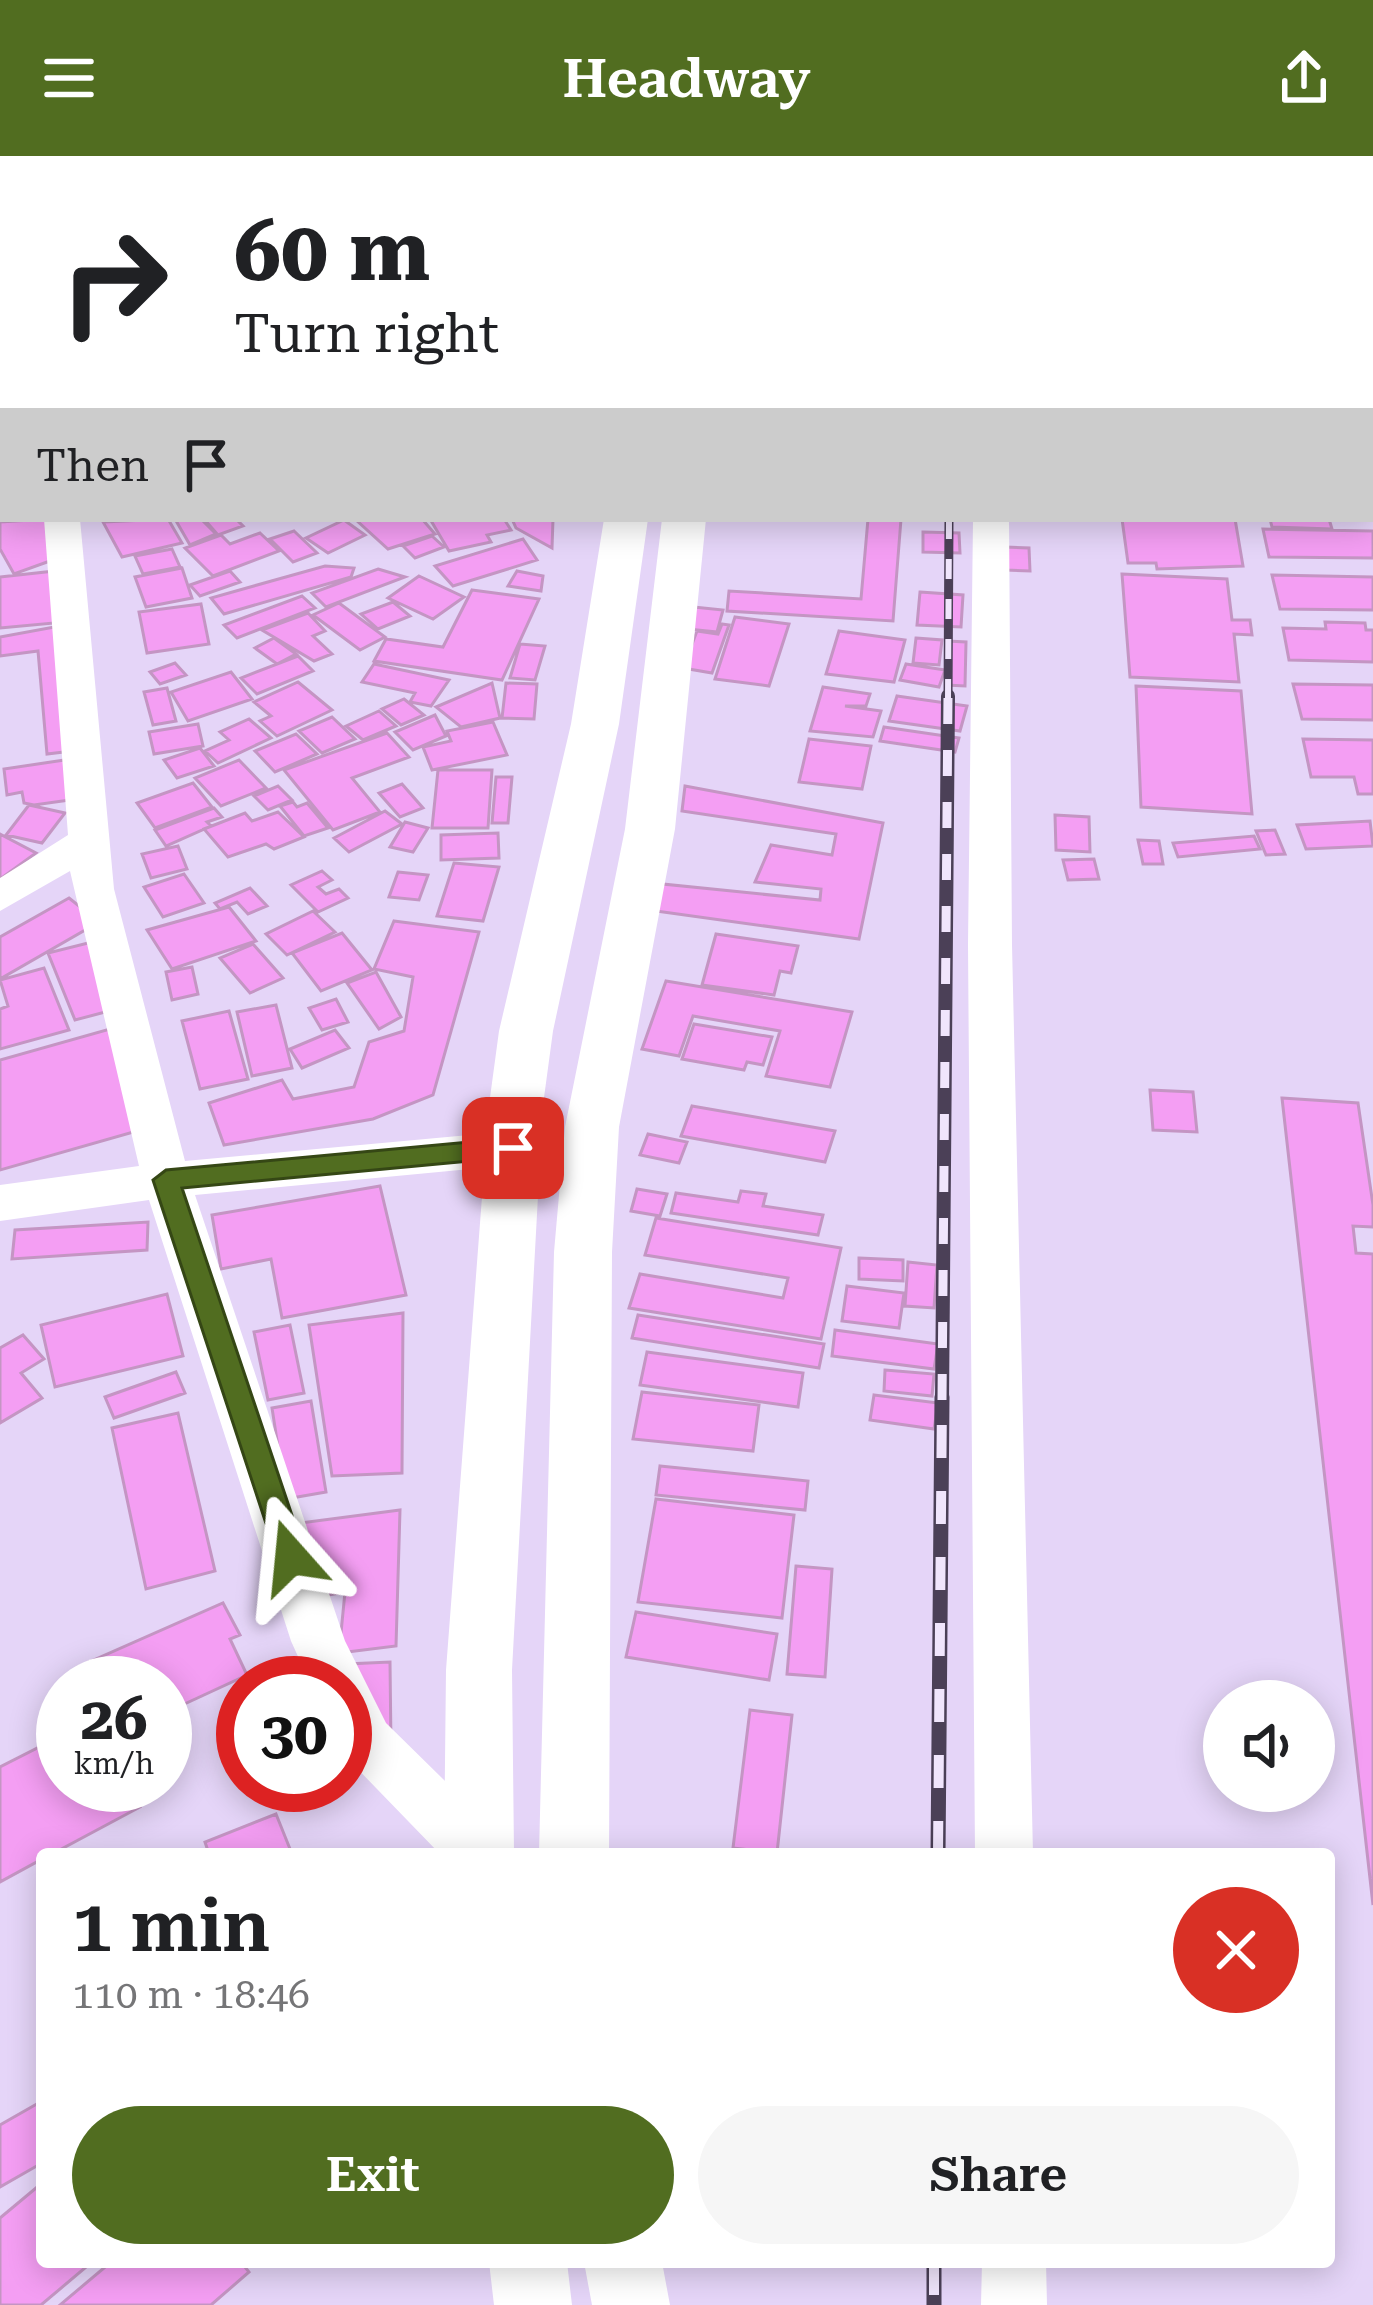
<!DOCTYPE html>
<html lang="en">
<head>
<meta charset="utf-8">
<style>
  :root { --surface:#fff; --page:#f6f6f6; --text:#202124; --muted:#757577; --accent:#516d20 }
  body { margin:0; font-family:"Roboto Serif",serif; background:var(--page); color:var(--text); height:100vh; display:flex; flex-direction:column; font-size:45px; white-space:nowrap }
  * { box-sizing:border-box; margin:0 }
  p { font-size:39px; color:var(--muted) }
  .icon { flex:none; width:66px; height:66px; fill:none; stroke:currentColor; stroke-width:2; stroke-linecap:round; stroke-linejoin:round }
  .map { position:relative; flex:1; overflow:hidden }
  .side { position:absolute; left:36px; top:1692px; width:1299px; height:420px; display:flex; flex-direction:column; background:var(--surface); border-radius:12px; box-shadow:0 6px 30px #0003 }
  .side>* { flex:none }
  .guide { position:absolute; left:0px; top:0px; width:1374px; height:366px; box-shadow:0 6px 30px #0003; background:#fff; color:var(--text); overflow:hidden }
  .fabs { position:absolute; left:1203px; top:1524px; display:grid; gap:24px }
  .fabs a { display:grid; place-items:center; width:132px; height:132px; border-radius:50%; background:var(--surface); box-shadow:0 6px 30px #0003; font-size:60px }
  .speed { position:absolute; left:36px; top:1500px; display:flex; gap:24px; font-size:60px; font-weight:700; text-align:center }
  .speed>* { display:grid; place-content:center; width:156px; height:156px; border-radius:50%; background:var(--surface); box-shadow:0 6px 30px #0003; line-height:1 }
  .speed small { font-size:30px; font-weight:400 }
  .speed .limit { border:18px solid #d22; background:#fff; color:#111 }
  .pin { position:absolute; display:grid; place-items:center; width:102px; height:102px; color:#fff; margin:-51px; border-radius:24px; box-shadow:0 6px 18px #0006 }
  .me { position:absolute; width:132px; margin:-66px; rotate:342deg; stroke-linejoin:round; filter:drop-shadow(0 0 9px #0008) }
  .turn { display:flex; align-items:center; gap:42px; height:252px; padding:0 36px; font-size:54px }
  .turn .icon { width:156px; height:156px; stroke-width:2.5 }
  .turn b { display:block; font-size:84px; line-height:102px }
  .then { display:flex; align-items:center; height:114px; padding:0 36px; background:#0003; gap:24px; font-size:45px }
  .round { display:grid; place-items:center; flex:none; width:126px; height:126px; border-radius:63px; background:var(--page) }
  .headline { display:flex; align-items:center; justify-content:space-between; height:204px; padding:0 36px }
  h1 { font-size:72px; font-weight:600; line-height:90px }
  .button { display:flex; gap:24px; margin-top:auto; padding:24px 36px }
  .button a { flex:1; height:138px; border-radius:72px; background:var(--accent); color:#fff; font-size:48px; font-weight:600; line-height:138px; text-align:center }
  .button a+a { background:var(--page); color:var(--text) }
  header { display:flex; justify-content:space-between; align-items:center; height:156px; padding:0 36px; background:var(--accent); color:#fff; font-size:54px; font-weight:600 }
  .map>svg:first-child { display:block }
  .building { fill:#f49ef3; stroke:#c495c3; stroke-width:3 }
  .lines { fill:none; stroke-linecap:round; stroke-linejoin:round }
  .minor { fill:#fff; fill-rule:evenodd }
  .tertiary { fill:#fff; fill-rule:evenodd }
  .secondary { fill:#fff; fill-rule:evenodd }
  .rail-far2-casing { stroke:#4b4057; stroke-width:9 }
  .rail-far1-casing { stroke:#4b4057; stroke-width:14 }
  .rail-casing { stroke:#4b4057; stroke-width:15 }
  .rail-far2 { stroke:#f0e5fc; stroke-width:6; stroke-dasharray:20; stroke-linecap:butt }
  .rail-far1 { stroke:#f0e5fc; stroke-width:9; stroke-dasharray:26; stroke-linecap:butt }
  .rail { stroke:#f0e5fc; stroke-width:10; stroke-dasharray:33; stroke-linecap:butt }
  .route { fill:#516d20; stroke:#354715; stroke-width:3 }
</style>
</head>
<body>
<header><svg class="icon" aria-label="menu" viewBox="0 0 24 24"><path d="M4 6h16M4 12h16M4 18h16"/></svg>Headway<svg class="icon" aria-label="share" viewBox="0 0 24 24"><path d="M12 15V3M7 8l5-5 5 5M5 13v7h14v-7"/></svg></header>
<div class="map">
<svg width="1373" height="2149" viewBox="0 0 1373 2149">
  <rect width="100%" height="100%" fill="#e5d5f8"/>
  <path class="building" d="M47,363l14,38 -47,17 -14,-25v-27z
    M168,363l14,24 -60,14 -19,-35z
    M175,363h26l15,15 -26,11z
    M204,363h32l7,7 -25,9z
    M355,363h67l13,15 -47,15z
    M430,363h74l7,11 -24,5 4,7 -42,9z
    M512,363h41l-1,29 -36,-20z
    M868,363h33l-8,102 -166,-10 2,-20 132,8z
    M1122,363h113l8,47 -86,3 -1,-6h-28z
    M1270,363h59l3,10 -60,-2z
    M344,364l21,15 -37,18 -22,-15z
    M1263,373l110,2v27l-104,-1z
    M294,375l23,22 -24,9 -23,-23z
    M923,376l36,1 1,20 -37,-1z
    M260,377l19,18 -66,25 -28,-28 36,-13 9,9z
    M432,380l12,11 -29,11 -12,-12z
    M523,383l14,21 -84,26 -18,-20z
    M1005,391l24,1 1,23 -24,-1z
    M172,393l8,18 -37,7 -8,-18z
    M325,410l29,2 -3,9 -127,37 -13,-16z
    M182,412l10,30 -46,9 -11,-30z
    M73,413l3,52 -76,7v-51z
    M378,413l27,8 -79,30 -14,-14z
    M230,415l10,11 -40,14 -10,-11z
    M517,415l26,5 -2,15 -33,-5z
    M1122,418l105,5 5,41h18l2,15 -18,-1 5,48 -109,-5z
    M1272,419l101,2v33l-93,-1z
    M419,420l45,21 -31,22 -45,-21z
    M472,434l67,9 -37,81 -128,-19 12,-22 57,8z
    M920,436l43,3 -2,32 -44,-2z
    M302,440l13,12 -78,30 -13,-13z
    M393,446l17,14 -32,13 -17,-15z
    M339,447l46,34 -25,13 -47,-35z
    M201,448l8,40 -62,9 -8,-41z
    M684,450l39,4 -6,22 -39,-4z
    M308,457l17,18 -12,5 19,18 -18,7 -52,-31z
    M735,461l54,7 -20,62 -54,-7z
    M1325,466l40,1 1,7h7v32l-84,-2 -6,-32 43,1z
    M76,467l13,126 -42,5 -9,-103 -38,5v-19z
    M722,468l7,1 -17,48 -29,-5 14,-37 21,3z
    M839,475l66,9 -11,42 -68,-8z
    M274,482l22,16 -19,10 -22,-16z
    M916,482l26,2 -3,25 -26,-2z
    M947,485l19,1 -1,44 -19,-1z
    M520,488l25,2 -10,34 -25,-2z
    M298,500l15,15 -56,23 -16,-16z
    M175,507l11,12 -26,9 -10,-12z
    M374,508l75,16 -18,26 -21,-4 5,-9 -53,-11z
    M906,508l39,6 -6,17 -39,-7z
    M231,516l21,27 -64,22 -17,-29z
    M298,526l34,28 -55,26 -17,-15 11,-5 -17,-14z
    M492,527l8,35 -39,9 -25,-20z
    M506,527l31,1 -3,35 -32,-1z
    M1293,528l80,1v35l-71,-1z
    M1136,530l105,5 11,123 -111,-7z
    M823,531l47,7 -4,12h-21l36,5 -8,26 -63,-6z
    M167,532l9,33 -23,4 -9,-33z
    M897,540l70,10 -7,25 -71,-10z
    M404,543l20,16 -23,10 -19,-16z
    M379,555l17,15 -33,14 -17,-14z
    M435,559l11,21 -33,14 -18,-18z
    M332,561l23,22 -33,14 -23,-22z
    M249,563l22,19 -53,25 -13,-12 24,-11 -9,-8z
    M493,566l14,33 -75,15 -9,-23 28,-6 -4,-10z
    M198,568l5,22 -49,8 -5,-22z
    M884,571l75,11 -4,14 -75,-11z
    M387,577l22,24 -57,21 28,34 -47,18 -49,-60z
    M296,578l21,20 -42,18 -20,-21z
    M809,583l62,7 -9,43 -63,-7z
    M1303,583l70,1v54h-15l-4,-17h-43z
    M200,592l14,18 -37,12 -13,-18z
    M78,602l6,40 -50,7 -10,-2 -2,-11 -15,3 -3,-26z
    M239,604l27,28 -45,18 -26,-28z
    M438,614h54l-4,58h-56z
    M496,621h16l-4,46h-16z
    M193,627l19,24 -57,21 -18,-25z
    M402,628l21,24 -23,9 -21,-24z
    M278,630l14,14 -24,10 -14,-14z
    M685,630l198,37 -24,116 -203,-28 6,-27 158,16 1,-11 -66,-7 16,-37 61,10 4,-21 -154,-23z
    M293,646l4,5 10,-4 21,25 -24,8 -24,-30z
    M29,649l36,8 -23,30 -36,-8z
    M214,652l8,9 -15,5 4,4 -45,20 -11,-16z
    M385,655l17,13 -53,28 -15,-14z
    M278,656l26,25 -30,12 -8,-5 -38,13 -24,-28 41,-16 7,8z
    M1055,659l34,2 1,35 -34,-2z
    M1370,665l3,25 -67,3 -9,-24z
    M405,666l23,6 -15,24 -23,-5z
    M1275,674l10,24 -19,1 -10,-24z
    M498,677l1,25 -58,2v-25z
    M0,678l36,19 -36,26z
    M1254,680l6,13 -82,8 -5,-14z
    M1138,684l21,1 4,23h-20z
    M178,690l9,23 -36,9 -9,-24z
    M1094,703l5,20 -31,1 -5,-20z
    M454,707l45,4 -16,54 -46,-5z
    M322,715l10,9 -14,7 8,7 13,-5 9,9 -30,14 -27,-27z
    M398,716l30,3 -9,25 -30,-3z
    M184,718l20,29 -41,14 -19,-30z
    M250,732l17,18 -19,8 -11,-12 -17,7 -5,-6z
    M69,742l30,24 -99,57v-42z
    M229,751l27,34 -84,28 -25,-39z
    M313,755l22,21 -48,23 -21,-21z
    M394,765l85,11 -46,163 -60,24 -149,26 -15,-42 73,-23 11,19 61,-12 15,-45 35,-11 9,-54 -39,-8z
    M342,777l30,37 -51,21 -29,-38z
    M716,778l82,12 -7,27 -11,-2 -6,24 -72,-10z
    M100,784l28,66 -53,14 -27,-67z
    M253,788l30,34 -33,15 -30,-35z
    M192,811l6,27 -26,6 -6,-28z
    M44,812l25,62 -69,19v-40l8,-3 -8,-26z
    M376,816l25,45 -22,12 -32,-46z
    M666,825l186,31 -22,75 -64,-11 14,-45 -87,-15 -14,40 -37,-7z
    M336,843l12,23 -26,8 -13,-22z
    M276,849l16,63 -40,8 -15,-64z
    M229,855l19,68 -48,10 -18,-68z
    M694,868l78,13 -9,28 -16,-3 -3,8 -62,-11z
    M117,871l41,98 -158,45v-110z
    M335,874l14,18 -47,20 -12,-19z
    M1150,934l43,2 4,40 -44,-2z
    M1282,942l76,5 15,102v22l-20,-1 3,27 17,1v651z
    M692,950l143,25 -10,31 -144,-26z
    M648,978l39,8 -8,21 -39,-8z
    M380,1030l26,109 -124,23 -11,-59 -50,10 -9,-54z
    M637,1033l30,5 -7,22 -29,-5z
    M741,1035l25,3 -3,12 60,9 -5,20 -147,-22 5,-20 62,9z
    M656,1062l185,30 -20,91 -192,-31 11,-34 143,24 5,-20 -143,-23z
    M148,1066l-1,28 -135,9 3,-29z
    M859,1102l44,2v21l-44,-2z
    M908,1106l29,3 -3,43 -29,-2z
    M847,1130l57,7 -5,35 -57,-7z
    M167,1138l16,62 -128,31 -14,-62z
    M403,1157l-1,160 -70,3 -23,-151z
    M638,1159l186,29 -5,24 -187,-30z
    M290,1169l14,68 -36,7 -14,-68z
    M835,1174l103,14 -4,25 -102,-13z
    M23,1179l21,24 -23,14 21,25 -42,25v-75z
    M647,1196l156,21 -5,34 -158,-22z
    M885,1214l49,4 -2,22 -48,-5z
    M176,1216l9,21 -71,25 -9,-21z
    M642,1236l117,13 -6,46 -120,-12z
    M874,1239l64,8 -4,26 -64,-9z
    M311,1245l15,91 -40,7 -14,-91z
    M178,1257l37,158 -69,18 -34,-161z
    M660,1310l148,15 -3,29 -149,-15z
    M656,1343l138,16 -12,103 -144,-16z
    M400,1354l-4,136 -57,7 6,-61 -51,9 -9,-76z
    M796,1410l36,3 -7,108 -38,-3z
    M223,1447l17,32 -10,4 17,36 -82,38v-30h-79l-8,-16z
    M636,1456l141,22 -8,46 -143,-23z
    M390,1506l1,84 -44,-82z
    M750,1554l42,5 -15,138 -44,-5z
    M63,1579v50h65l12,22 -88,47h-10v5l-42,23v-115z
    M276,1658l16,40h-83l-4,-12z
    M42,1945v62l-42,24v-62z
    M42,2027v79h50l-51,43h-41v-87z
    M111,2106h130l8,10 -38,33h-151z"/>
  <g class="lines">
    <path class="minor" d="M0,89l3,1v28l-3,-1z
      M44,363h36l34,370 71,272 328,-30 16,5 7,12 -7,12 -16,5 -318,30 150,446 41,82 114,112 8,19h-68l-94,-97 -1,-74h-35l-19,-42 -142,-441 -149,21v-36l139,-19 -69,-295 -70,40v-33l68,-43z
      M973,363h36l3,426 21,909h-58l-7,-909z
      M982,2106h64l1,43h-66z"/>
    <path class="tertiary" d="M318,0h38l2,3h-38z
      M365,0h38l2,3h-38z
      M1371,226h2v24h-2z
      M604,363h44l-29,205 -66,307 -10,74 -31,565 2,184h-70l2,-184 43,-565 10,-74 72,-307z
      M662,363h44l-31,310 -56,298 -7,125 -3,602h-70l15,-602 11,-125 60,-298z
      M489,2106h78l5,43h-78z
      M584,2106h78l8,43h-78z"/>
    <path class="secondary" d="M614,0h42v3h-42z
      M666,0h42l-43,3z"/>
    <g class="rail-far2-casing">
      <path id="rail-far2" d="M948,543l1,-180"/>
    </g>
    <g class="rail-far1-casing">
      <path id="rail-far1" d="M942,1244l6,-704"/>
    </g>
    <g class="rail-casing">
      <path id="rail" d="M938,1698l4,-457
        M934,2106v43"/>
    </g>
    <use href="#rail-far2" class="rail-far2"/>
    <use href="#rail-far1" class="rail-far1"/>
    <use href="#rail" class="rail"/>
  </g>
  <path class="route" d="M513,982l14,10 -14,9 -331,31 124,369 -15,13 -11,-4 -127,-386 13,-10z"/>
</svg>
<div class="fabs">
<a><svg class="icon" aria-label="sound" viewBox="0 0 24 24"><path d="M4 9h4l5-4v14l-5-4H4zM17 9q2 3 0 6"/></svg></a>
</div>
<div class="speed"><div>26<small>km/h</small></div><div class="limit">30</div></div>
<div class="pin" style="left:513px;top:992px;background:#d93025"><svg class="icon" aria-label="arrive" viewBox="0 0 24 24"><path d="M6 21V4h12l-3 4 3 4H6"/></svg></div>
<svg class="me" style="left:291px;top:1401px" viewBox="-20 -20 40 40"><path d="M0-17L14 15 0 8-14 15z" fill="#516d20" stroke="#fff" stroke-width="4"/></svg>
<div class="guide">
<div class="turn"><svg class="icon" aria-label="right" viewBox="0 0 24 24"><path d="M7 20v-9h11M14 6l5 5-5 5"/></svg><div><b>60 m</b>Turn right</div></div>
<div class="then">Then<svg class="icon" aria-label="arrive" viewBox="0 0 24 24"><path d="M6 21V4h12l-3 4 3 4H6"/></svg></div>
</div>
<section class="side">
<div class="headline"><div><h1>1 min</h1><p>110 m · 18:46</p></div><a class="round" style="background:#d93025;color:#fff"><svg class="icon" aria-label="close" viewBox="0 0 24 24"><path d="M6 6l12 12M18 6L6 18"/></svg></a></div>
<div class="button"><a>Exit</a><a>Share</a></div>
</section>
</div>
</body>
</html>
